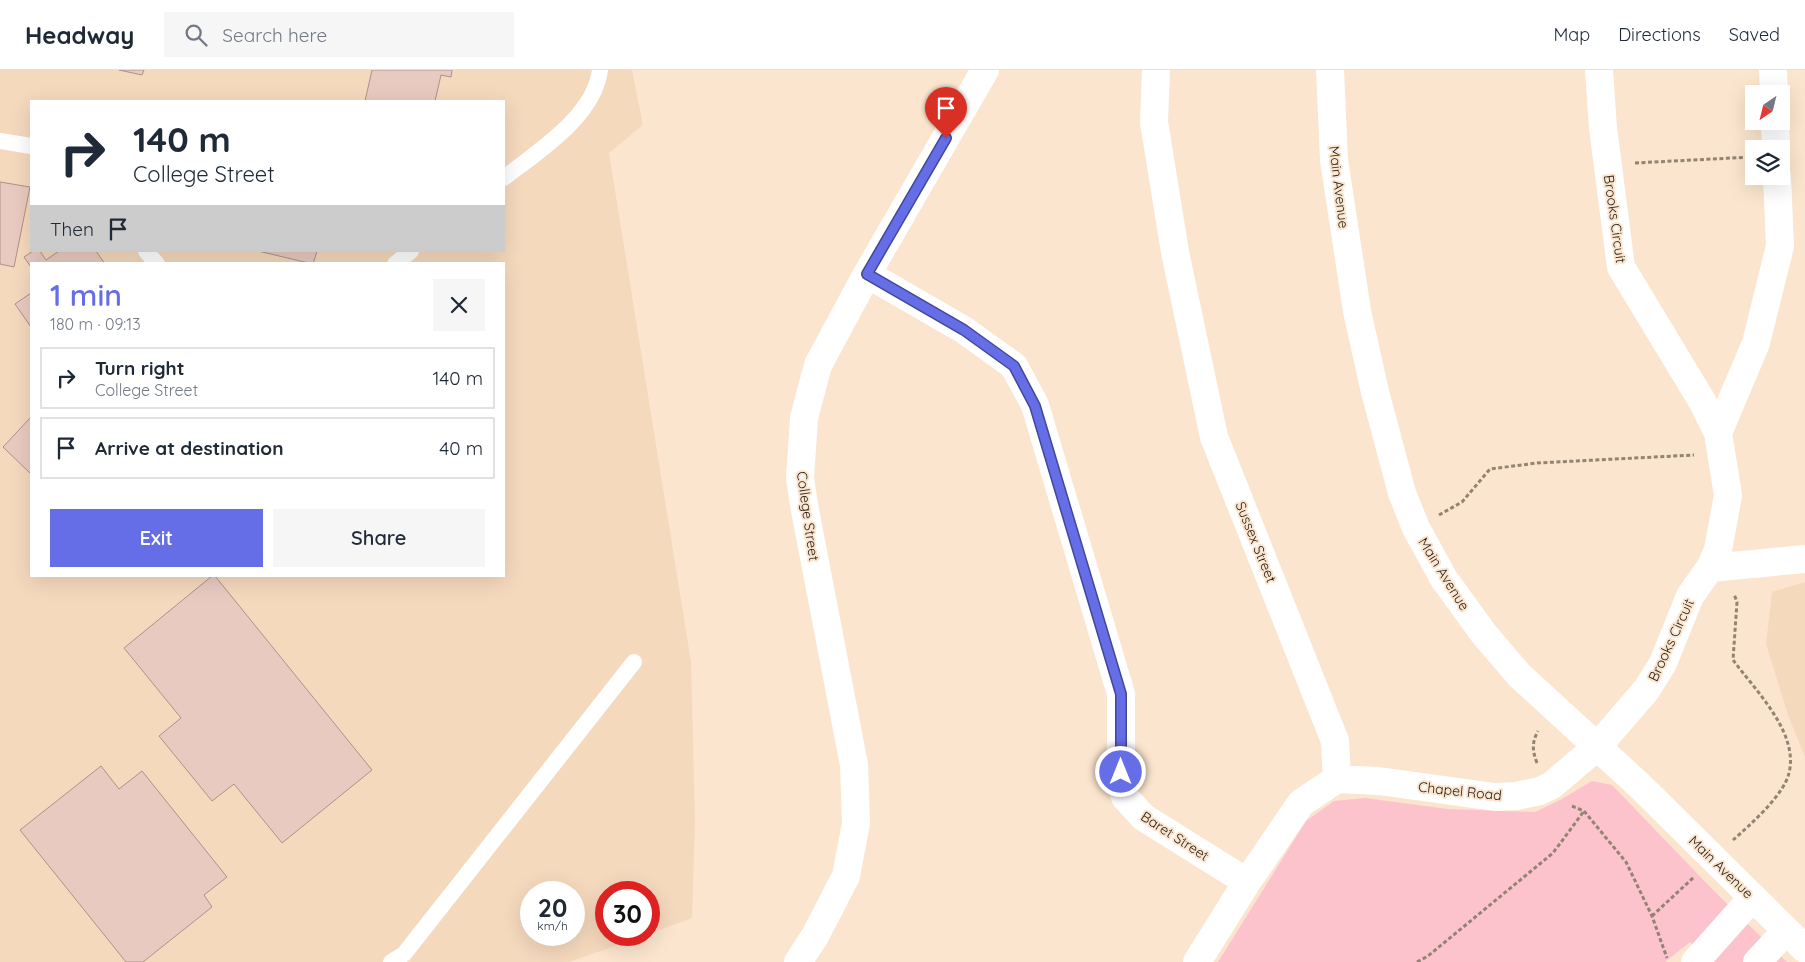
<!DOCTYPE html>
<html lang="en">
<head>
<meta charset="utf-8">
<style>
  :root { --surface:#fff; --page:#f6f6f7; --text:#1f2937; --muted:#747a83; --line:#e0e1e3; --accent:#656ee7 }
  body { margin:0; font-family:Quicksand,sans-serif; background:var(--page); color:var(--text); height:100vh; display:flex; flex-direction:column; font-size:19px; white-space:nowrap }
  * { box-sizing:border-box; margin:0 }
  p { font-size:16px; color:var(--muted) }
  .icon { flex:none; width:28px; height:28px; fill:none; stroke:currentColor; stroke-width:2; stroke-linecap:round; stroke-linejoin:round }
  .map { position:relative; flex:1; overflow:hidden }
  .details { position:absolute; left:30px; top:192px; width:475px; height:315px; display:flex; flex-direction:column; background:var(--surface); border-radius:0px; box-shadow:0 5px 20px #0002 }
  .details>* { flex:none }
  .banner { position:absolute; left:30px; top:30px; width:475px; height:152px; border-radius:0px; box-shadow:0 5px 20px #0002; background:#fff; color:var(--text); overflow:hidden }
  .needle { width:32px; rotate:215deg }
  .tools { position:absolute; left:1745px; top:15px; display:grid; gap:10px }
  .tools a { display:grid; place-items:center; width:45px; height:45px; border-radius:0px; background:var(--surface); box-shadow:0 5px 20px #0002; font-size:25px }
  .speed { position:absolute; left:520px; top:811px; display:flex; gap:10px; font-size:25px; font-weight:700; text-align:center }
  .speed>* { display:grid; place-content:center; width:65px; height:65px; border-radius:50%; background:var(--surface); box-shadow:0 5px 20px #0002; line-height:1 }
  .speed small { font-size:12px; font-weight:400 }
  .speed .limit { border:8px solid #d22; background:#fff; color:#111 }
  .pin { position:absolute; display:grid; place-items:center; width:42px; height:42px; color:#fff; margin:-51px -21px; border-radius:50% 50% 50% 0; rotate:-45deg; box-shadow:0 0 5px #0007 }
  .pin .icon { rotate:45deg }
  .me { position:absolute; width:55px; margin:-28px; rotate:0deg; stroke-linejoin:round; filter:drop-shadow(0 0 4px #0008) }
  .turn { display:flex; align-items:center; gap:18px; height:105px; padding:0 20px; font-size:22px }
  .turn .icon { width:65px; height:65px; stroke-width:2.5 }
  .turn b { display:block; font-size:35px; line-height:42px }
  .then { display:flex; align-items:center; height:48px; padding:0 20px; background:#0003; gap:10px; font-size:19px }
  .round { display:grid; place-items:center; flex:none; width:52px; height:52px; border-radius:0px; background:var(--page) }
  .head { display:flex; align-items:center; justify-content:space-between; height:85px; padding:0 20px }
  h1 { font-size:30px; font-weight:600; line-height:38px; color:var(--accent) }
  .cta { display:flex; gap:10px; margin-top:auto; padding:10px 20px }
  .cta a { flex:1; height:58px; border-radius:0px; background:var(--accent); color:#fff; font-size:20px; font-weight:600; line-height:58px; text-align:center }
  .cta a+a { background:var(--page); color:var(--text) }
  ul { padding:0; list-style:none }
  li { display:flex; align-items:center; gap:15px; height:62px; margin:0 10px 8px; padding:0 10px; border:2px solid var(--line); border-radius:0px }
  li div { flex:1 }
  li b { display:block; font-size:19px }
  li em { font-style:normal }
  header { display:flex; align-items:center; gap:30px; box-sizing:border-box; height:70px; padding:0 25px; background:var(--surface); border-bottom:1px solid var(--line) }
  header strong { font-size:24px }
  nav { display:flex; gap:28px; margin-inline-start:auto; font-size:18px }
  .search { width:350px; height:45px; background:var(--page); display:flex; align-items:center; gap:12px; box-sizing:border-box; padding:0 18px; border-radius:0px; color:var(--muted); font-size:19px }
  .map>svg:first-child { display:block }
  .built { fill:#f5d9bd; fill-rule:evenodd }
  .green { fill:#fdc3cd }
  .building { fill:#e9cac1; stroke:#ae9188 }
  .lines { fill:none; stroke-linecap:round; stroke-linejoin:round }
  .path { stroke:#928373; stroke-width:3; stroke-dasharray:4 2.5; stroke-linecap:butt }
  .service { stroke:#fff; stroke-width:16 }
  .minor { stroke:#fff; stroke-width:28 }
  .route-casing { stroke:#424896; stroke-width:12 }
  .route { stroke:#656ee7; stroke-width:9 }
  .labels { text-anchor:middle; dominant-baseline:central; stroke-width:4; stroke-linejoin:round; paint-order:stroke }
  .street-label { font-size:14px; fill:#231b13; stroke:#fbe5ce }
</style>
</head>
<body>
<header>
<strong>Headway</strong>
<div class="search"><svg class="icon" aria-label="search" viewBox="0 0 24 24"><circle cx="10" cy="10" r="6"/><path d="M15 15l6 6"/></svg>Search here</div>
<nav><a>Map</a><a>Directions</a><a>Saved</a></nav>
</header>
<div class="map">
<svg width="1805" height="892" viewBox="0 0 1805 892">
  <rect width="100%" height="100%" fill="#fbe5ce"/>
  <path class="built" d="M0,0h632l11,55 -34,28 82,509 4,159 -3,97 -43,16v-42h-43v43h40l-77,27h-569zM31,31h473v150h-473zM31,194h473v312h-473zM531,822h43v43h-43z
    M1805,512v175l-17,-42 -22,-71 6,-52z"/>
  <path class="green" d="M1592,711l20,4 103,107 72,70h-77l-20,-20 -25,20h-447l88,-141 28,-20 31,-3 83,11 87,3 25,-12z"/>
  <path class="building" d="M119,0h25l-2,5z
    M372,0h80l-1,7 -10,-2 -6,26h-70z
    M0,112l30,5 -16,80 -14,-3z
    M33,181h7l6,9 13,-9h37l9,13h-74v3l-7,-10z
    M258,181h59l-4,13z
    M31,223v34l-16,-23z
    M31,347v57l-28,-27z
    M212,506h3l157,194 -90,73 -48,-59 -22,17 -53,-65 22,-18 -57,-70z
    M101,696l18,23 23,-18 85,106 -23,18 8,12 -69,55h-17l-106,-132z"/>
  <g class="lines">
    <path class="path" d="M1635,93l116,-6
      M1439,445l23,-13 28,-33 47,-6 157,-8
      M1537,693c-5,-13 -5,-21 1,-32
      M1572,736l12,5 42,51 26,54 15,42
      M1733,770c17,-15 51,-45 56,-67 10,-40 -33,-82 -56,-113l4,-58 -3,-8
      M1652,846l42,-39
      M1417,892l11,-6 125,-103 31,-42"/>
    <path class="service" d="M0,71l31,5
      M504,108c34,-27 90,-61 96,-108
      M146,181l11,13
      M395,194l16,-13
      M391,892l13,-8 230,-292"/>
    <path class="minor" d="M1156,0l-2,52 21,130 39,185 121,304 2,38
      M1330,0l4,90 23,151 18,81 27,101 14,35 28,51 40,55 35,41 121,111 165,163
      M1773,0l1,24
      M1775,51l1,28
      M867,204l97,56 50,36 21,39 86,289v78l4,25 18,20 104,65
      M1718,363l38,-90 24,-97 -3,-70
      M1710,498l95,-9
      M1337,709l42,2 116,16 21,-1 24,-5 12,-6 46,-39 49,-57 16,-26 27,-67 20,-28 8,-18 10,-55 -10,-62 -16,-32 -81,-134 -18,-139 -4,-58
      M798,892l17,-26 31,-60 10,-53 -2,-58 -50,-260 -4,-27 4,-60 14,-53 49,-91 118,-204
      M1197,892l50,-80 54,-79 36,-24
      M1695,892l58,-65
      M1757,892l29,-31"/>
  </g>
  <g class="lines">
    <g class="route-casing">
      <path id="route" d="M946,68l-79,136 97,56 50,36 21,40 86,288v78"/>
    </g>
    <use href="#route" class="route"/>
  </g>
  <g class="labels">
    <g class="street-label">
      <text transform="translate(1339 117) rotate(83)">Main Avenue</text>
      <text transform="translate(1615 149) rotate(82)">Brooks Circuit</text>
      <text transform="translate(808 446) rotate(82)">College Street</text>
      <text transform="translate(1256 472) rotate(68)">Sussex Street</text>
      <text transform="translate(1444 504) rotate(58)">Main Avenue</text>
      <text transform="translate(1671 570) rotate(-65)">Brooks Circuit</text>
      <text transform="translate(1460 721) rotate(6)">Chapel Road</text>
      <text transform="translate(1175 766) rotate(33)">Baret Street</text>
      <text transform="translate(1721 797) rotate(44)">Main Avenue</text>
    </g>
  </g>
</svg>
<div class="tools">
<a><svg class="needle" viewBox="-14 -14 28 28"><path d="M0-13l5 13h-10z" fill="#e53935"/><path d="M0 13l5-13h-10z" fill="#747a83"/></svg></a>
<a><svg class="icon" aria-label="layers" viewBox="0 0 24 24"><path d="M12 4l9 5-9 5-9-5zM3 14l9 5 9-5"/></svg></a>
</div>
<div class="speed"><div>20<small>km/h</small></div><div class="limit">30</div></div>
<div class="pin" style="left:946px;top:68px;background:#d93025"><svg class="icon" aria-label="arrive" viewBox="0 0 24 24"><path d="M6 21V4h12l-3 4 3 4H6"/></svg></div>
<svg class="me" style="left:1121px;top:702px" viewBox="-20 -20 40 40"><circle r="17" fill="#656ee7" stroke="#fff" stroke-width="3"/><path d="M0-11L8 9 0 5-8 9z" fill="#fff"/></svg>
<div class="banner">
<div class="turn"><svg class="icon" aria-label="right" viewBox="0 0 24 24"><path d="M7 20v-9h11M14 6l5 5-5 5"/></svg><div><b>140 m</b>College Street</div></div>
<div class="then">Then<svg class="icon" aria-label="arrive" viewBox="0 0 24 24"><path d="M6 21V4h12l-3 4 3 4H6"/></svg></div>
</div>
<section class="details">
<div class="head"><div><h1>1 min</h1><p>180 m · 09:13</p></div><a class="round"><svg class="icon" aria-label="close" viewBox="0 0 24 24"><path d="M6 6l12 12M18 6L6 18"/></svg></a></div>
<ul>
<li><svg class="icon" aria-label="right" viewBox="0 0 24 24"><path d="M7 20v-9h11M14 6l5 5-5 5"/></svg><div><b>Turn right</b><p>College Street</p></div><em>140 m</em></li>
<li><svg class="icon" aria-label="arrive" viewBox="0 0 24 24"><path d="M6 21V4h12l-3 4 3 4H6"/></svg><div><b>Arrive at destination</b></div><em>40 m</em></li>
</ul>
<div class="cta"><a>Exit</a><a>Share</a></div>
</section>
</div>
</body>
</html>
